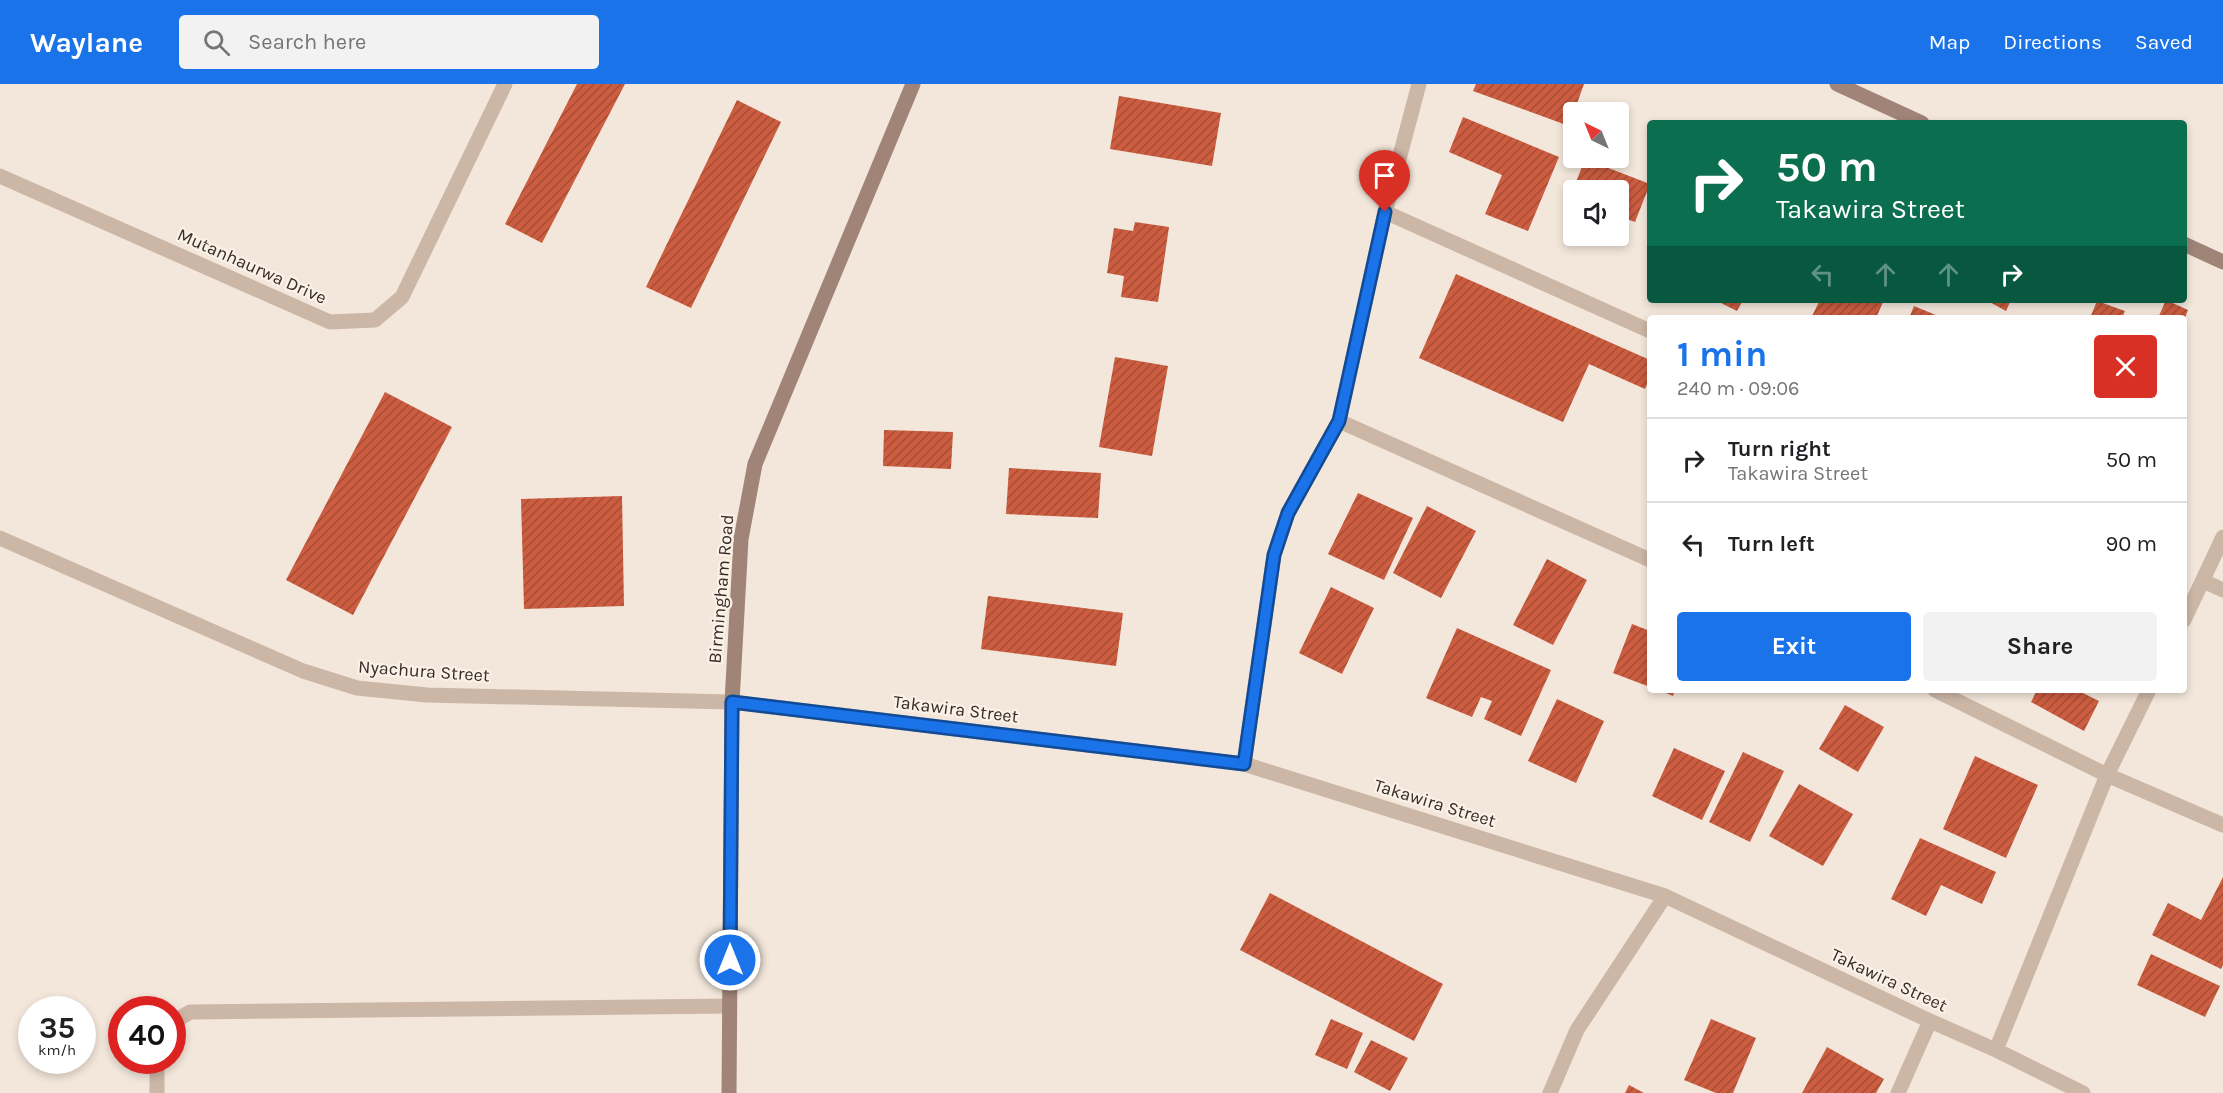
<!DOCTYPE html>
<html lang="en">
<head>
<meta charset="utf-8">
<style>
  :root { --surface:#fff; --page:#f2f2f2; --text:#202124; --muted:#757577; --line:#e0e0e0; --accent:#1a73e8 }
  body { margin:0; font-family:Karla,sans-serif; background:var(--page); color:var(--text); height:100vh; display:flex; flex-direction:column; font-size:22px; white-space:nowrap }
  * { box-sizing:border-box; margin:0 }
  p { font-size:20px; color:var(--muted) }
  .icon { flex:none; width:33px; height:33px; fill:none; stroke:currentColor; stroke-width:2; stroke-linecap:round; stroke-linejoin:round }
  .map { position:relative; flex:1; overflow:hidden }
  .drawer { position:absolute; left:1647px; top:231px; width:540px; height:378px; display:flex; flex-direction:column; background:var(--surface); border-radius:6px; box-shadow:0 3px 9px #0003 }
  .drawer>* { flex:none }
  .hud { position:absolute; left:1647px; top:36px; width:540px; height:183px; border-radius:6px; box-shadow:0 3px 9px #0003; background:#0b6e4f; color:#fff; overflow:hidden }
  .needle { width:39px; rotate:317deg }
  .fabs { position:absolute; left:1563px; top:18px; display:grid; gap:12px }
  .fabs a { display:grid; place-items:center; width:66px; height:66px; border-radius:6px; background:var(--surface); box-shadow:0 3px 9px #0003; font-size:30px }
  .speed { position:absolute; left:18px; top:912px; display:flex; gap:12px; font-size:30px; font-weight:700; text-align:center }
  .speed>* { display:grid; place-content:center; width:78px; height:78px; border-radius:50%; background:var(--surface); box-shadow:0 3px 9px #0003; line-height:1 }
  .speed small { font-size:15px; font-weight:400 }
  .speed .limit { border:9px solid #d22; background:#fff; color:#111 }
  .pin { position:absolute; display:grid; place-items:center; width:51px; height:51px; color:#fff; margin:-62px -26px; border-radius:50% 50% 50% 0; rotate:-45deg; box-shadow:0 0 6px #0007 }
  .pin .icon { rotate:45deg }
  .me { position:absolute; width:66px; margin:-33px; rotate:0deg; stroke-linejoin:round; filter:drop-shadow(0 0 4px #0008) }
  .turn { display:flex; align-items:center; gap:21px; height:126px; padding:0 30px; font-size:27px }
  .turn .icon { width:78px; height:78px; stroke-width:2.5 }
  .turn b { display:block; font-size:42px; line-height:51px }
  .lanes { display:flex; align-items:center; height:57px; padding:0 30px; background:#0003; justify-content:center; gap:30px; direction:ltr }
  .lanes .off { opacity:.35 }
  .round { display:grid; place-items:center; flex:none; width:63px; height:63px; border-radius:6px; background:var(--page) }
  .summary { display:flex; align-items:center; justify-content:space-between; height:102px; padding:0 30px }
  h1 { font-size:36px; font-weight:700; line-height:45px; color:var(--accent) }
  .primary-button { display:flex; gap:12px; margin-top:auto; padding:12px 30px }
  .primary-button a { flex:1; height:69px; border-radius:6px; background:var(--accent); color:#fff; font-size:24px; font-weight:700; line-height:69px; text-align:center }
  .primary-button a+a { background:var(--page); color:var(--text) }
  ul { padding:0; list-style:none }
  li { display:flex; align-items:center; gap:18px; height:84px; padding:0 30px; border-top:2px solid var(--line) }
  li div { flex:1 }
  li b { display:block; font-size:22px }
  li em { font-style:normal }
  header { display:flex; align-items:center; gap:36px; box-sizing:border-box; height:84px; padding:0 30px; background:var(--accent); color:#fff }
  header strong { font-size:28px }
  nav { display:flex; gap:33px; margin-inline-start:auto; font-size:21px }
  .search { width:420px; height:54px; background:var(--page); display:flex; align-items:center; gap:15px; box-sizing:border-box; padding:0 21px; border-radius:6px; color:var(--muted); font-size:22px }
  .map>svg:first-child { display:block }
  .building { fill:url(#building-hatch) }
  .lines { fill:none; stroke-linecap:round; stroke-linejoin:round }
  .street { stroke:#ccb6a6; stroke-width:15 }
  .secondary { stroke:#9f8477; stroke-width:15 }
  .route-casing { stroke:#114b97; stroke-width:15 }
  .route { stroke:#1a73e8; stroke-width:10 }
  .labels { text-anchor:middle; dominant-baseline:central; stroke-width:4.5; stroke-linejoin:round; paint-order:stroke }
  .street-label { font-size:18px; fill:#372c27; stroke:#faf1e7 }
</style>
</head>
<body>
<header>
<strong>Waylane</strong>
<div class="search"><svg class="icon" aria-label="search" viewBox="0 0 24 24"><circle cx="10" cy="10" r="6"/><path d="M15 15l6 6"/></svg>Search here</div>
<nav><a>Map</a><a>Directions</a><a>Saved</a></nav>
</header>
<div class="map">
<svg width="2223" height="1009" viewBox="0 0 2223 1009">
  <defs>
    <pattern id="building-hatch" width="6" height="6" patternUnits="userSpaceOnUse" patternTransform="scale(1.5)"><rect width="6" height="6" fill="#cc5d40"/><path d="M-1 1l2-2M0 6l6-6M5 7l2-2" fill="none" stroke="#a64d36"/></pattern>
  </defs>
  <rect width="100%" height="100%" fill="#f3e7db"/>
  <path class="building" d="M577,0h48l-83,159 -37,-19z
    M1476,0h108l-15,42 -96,-35z
    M1119,12l102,17 -9,53 -102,-17z
    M737,16l44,22 -90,186 -45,-21z
    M1463,33l96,40 -31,74 -43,-17 17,-39 -53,-23z
    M1585,75l65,25 -15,38 -17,-6v-26h-44v8l-4,-1z
    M1135,138l34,5 -11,75 -37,-5 3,-21 -17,-3 7,-45 19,3z
    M1456,190l194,86v18l-5,11 -56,-25 -26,58 -144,-64z
    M1715,216h28l-6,11z
    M1815,216h69l-8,18h-65l8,-16z
    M1986,216h25l-5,11z
    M2166,216l22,10 -3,8h-27z
    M2097,217l28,10 -3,7h-32z
    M1914,222l29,12h-34z
    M1115,273l53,9 -16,90 -53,-9z
    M385,308l67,35 -99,188 -67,-35z
    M884,346l69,2 -2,37 -68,-3z
    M1009,384l92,5 -3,45 -92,-4z
    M1358,409l55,25 -29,62 -56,-26z
    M622,412l2,110 -100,3 -3,-110z
    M1427,422l49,25 -35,67 -48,-25z
    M1547,475l40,21 -34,65 -40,-20z
    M1331,503l43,21 -32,66 -43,-21z
    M988,512l135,17 -7,53 -135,-17z
    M1632,540l18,7v56l-37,-14z
    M1457,544l94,42 -30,66 -37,-17 8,-18 -11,-4 -9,20 -46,-19z
    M1659,606h16l-2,6z
    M2037,606h40l22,11 -15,30 -53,-29z
    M1557,615l47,22 -28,62 -48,-22z
    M1845,621l39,22 -26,45 -39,-23z
    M1674,664l51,23 -23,49 -50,-24z
    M1743,668l41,19 -34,71 -41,-20z
    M1975,672l63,29 -32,73 -63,-29z
    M1799,700l54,30 -30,52 -54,-30z
    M1920,754l76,34 -14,32 -41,-19 -15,31 -35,-17z
    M2223,793v88l-2,4 -69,-34 16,-32 33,17z
    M1270,809l173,91 -29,57 -174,-91z
    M2151,870l69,32 -15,31 -68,-32z
    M1331,935l32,14 -16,36 -32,-14z
    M1711,935l45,19 -23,55h-17l-32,-13z
    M1371,956l37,18 -18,33 -36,-19z
    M1827,963l57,32 -8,14h-74z
    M1629,1001l15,8h-19z"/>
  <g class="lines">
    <path class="street" d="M0,92l330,146 45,-2 27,-23 103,-213
      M1385,128l265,119
      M1339,337l311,139
      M0,454l303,133 54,17 70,7 305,7 512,62 421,132 265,125 66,29 87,43
      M2203,497l20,9
      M2184,536l39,-83
      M1935,606l172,85 116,50
      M1244,680l30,-209 14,-42 51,-92 46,-209 34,-128
      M172,939l18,-11 539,-6
      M1996,966l111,-275 42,-85
      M157,1009v-33
      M1550,1009l27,-63 88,-134
      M1898,1009l32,-72"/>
    <path class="secondary" d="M1837,0l85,39
      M2184,160l39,18
      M729,1009l3,-391 9,-163 14,-75 158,-380"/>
  </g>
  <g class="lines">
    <g class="route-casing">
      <path id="route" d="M730,876l2,-258 512,62 30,-209 14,-42 51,-92 46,-209"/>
    </g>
    <use href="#route" class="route"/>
  </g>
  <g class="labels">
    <g class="street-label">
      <text transform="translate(252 182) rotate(24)">Mutanhaurwa Drive</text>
      <text transform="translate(721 505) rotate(-85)">Birmingham Road</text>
      <text transform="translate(424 587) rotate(4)">Nyachura Street</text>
      <text transform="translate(956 625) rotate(7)">Takawira Street</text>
      <text transform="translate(1435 719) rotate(17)">Takawira Street</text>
      <text transform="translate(1889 896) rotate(25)">Takawira Street</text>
    </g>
  </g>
</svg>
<div class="fabs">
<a><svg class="needle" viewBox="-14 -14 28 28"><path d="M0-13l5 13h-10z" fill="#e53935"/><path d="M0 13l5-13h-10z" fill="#757577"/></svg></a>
<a><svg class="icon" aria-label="sound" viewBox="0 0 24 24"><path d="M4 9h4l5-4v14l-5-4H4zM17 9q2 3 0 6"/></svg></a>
</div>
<div class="speed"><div>35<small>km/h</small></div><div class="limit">40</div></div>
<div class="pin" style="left:1385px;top:128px;background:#d93025"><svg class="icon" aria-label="arrive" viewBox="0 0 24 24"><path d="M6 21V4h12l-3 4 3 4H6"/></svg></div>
<svg class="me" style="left:730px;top:876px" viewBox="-20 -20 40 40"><circle r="17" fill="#1a73e8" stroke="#fff" stroke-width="3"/><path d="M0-11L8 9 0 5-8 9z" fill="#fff"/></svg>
<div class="hud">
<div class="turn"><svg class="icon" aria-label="right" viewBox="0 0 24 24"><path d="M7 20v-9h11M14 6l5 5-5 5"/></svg><div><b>50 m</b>Takawira Street</div></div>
<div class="lanes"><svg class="icon off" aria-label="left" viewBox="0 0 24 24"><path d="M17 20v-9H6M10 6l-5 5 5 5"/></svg><svg class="icon off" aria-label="ahead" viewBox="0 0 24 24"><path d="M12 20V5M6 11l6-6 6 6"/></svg><svg class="icon off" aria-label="ahead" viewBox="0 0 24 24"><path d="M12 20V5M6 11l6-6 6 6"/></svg><svg class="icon" aria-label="right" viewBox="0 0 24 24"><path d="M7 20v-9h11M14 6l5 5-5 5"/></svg></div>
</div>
<section class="drawer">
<div class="summary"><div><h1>1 min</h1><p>240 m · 09:06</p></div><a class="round" style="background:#d93025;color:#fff"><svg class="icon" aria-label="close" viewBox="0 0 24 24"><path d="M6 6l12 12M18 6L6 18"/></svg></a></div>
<ul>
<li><svg class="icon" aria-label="right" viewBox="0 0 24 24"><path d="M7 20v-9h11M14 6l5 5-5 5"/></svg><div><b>Turn right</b><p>Takawira Street</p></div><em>50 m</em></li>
<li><svg class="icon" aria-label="left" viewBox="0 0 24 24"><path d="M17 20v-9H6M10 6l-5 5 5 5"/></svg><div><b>Turn left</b></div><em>90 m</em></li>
</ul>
<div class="primary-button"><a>Exit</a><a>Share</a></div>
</section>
</div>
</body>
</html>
